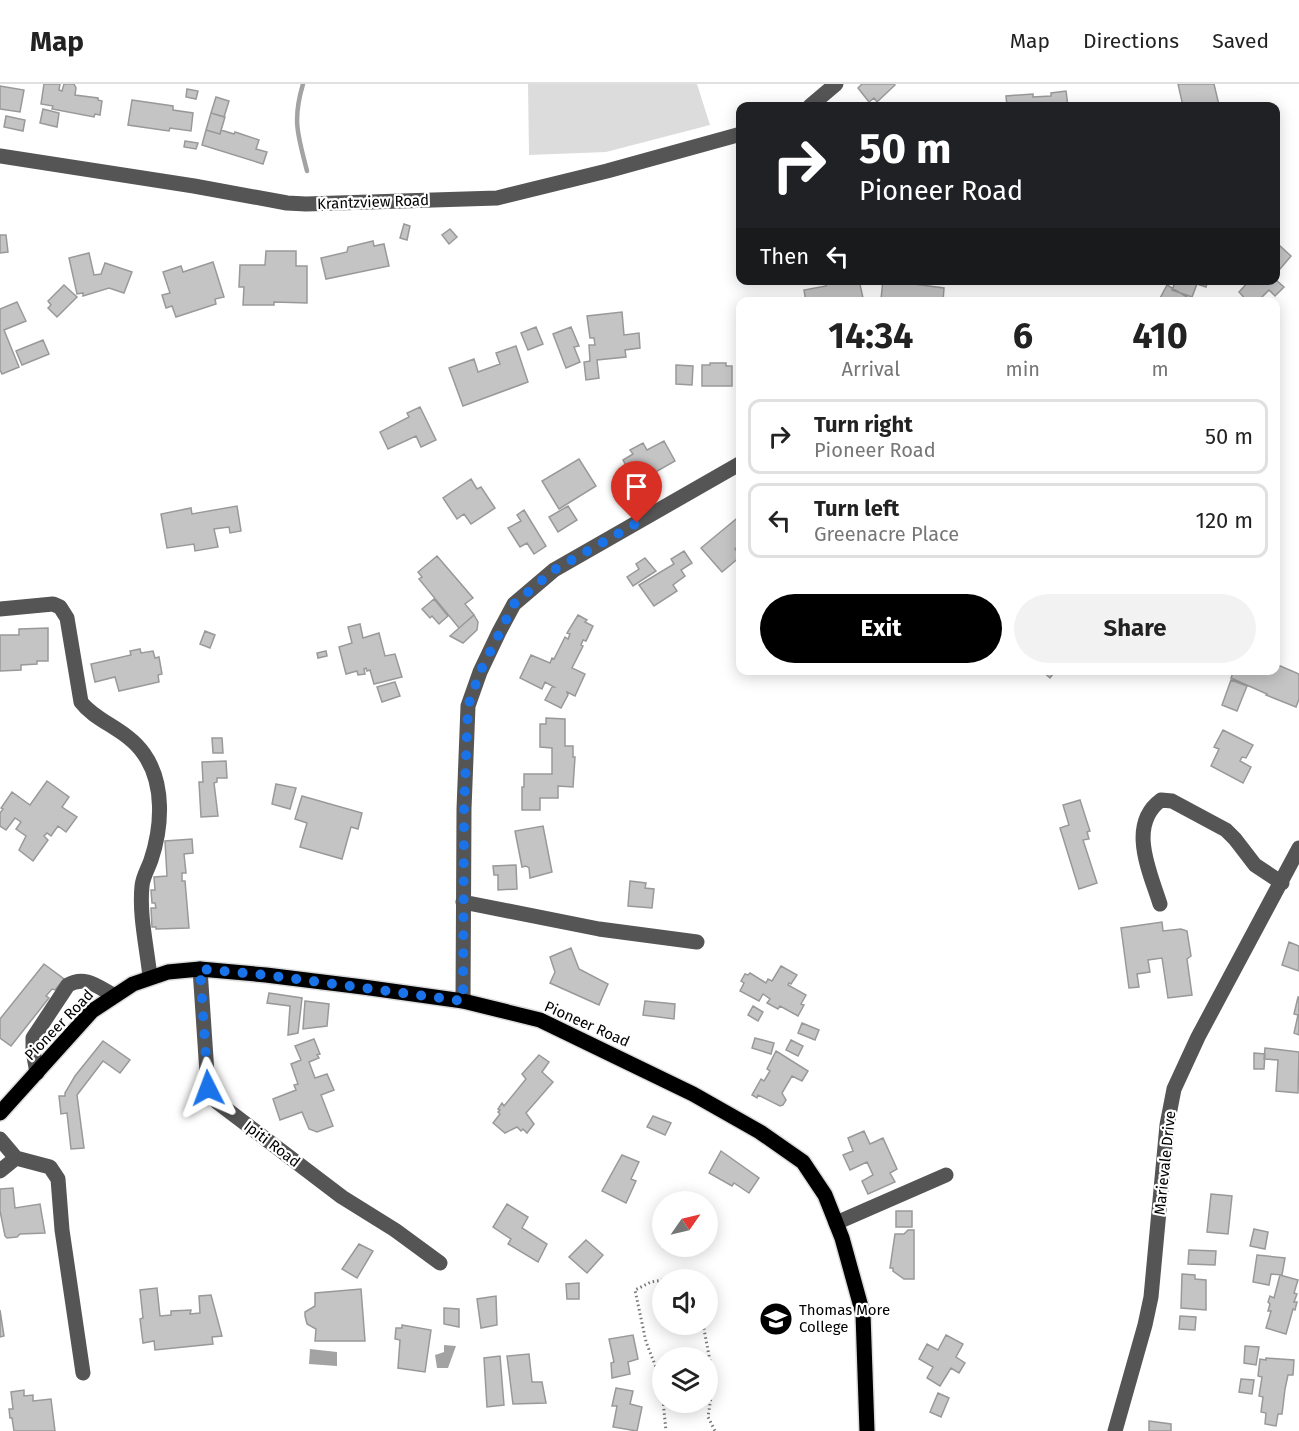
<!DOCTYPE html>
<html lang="en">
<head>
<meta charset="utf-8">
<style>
  :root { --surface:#fff; --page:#f2f2f2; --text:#222; --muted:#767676; --line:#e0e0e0; --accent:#000 }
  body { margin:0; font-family:"Fira Sans",sans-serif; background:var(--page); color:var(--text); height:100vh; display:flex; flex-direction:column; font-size:22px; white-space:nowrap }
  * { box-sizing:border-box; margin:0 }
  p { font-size:20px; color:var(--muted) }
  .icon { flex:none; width:33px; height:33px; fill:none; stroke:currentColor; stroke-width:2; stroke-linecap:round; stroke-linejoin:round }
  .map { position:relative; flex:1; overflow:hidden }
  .details { position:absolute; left:736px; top:213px; width:544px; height:378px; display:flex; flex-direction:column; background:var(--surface); border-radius:12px; box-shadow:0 3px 15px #0003 }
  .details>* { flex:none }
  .banner { position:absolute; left:736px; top:18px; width:544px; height:183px; border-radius:12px; box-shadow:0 3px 15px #0003; background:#202124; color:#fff; overflow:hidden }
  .needle { width:39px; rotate:56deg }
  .tools { position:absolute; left:652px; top:1107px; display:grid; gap:12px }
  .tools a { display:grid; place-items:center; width:66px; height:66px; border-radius:50%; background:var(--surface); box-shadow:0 3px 15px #0003; font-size:30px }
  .pin { position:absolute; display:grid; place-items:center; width:51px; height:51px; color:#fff; margin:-62px -26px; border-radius:50% 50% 50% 0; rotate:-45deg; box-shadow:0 0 6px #0007 }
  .pin .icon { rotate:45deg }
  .me { position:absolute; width:66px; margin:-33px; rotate:357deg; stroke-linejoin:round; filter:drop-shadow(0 0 4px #0008) }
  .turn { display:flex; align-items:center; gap:21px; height:126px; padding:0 24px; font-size:27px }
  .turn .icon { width:78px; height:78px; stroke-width:2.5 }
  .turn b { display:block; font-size:42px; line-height:51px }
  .then { display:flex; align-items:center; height:57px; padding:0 24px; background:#0003; gap:12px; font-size:22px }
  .eta { display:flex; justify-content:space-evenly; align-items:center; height:102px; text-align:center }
  .eta b { font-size:36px; font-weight:700; line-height:42px }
  .primary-button { display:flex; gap:12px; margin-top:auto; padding:12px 24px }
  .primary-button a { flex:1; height:69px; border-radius:36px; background:var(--accent); color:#fff; font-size:24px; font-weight:700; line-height:69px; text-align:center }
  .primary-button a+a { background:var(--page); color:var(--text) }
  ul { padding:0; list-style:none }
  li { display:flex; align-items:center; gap:18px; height:75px; margin:0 12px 9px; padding:0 12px; border:3px solid var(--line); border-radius:12px }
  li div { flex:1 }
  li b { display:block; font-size:22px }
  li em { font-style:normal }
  header { display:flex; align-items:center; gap:36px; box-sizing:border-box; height:84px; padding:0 30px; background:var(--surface); border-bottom:2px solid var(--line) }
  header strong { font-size:28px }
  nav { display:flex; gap:33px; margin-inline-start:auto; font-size:21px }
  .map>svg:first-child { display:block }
  .green { fill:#dcdcdc }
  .water { fill:#a3a3a3 }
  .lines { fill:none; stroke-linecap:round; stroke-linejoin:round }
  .stream { stroke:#a3a3a3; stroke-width:4.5 }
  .building { fill:#c4c4c4; stroke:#999; stroke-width:1.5 }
  .major-casing { stroke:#dbdbdb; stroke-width:18 }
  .path { stroke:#777; stroke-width:3; stroke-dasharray:1.5 3; stroke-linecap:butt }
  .minor { stroke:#555; stroke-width:15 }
  .major { stroke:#000; stroke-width:15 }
  .route { stroke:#1a73e8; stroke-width:10; stroke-dasharray:0 18 }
  .labels { text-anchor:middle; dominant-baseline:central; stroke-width:4.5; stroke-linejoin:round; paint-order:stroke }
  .street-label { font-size:15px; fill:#000; stroke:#fff }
  .poi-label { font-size:15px; fill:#000; stroke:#fff; text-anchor:start }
</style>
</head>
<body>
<header>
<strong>Map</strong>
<nav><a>Map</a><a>Directions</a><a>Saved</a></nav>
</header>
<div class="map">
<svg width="1299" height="1347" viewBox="0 0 1299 1347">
  <rect width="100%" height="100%" fill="#fff"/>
  <path class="green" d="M528,0h169l13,41 -104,27 -77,3z"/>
  <path class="water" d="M444,1261l12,1 -8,22h-11l-2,-13 9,-3z
    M310,1265l27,3v14l-28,-2z"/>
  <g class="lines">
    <path class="stream" d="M303,0c-11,37 -5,51 4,87"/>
  </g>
  <path class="building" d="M44,0h16l-1,6 3,1 2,-7h10l2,4 -1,7 23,3v2l4,1 -2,14 -5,-1 -1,3 -42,-8 1,-3 -12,-2z
    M862,0h32l1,1 -18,17 -3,-4 -5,4 -11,-14z
    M1178,0h36l5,21 -36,1z
    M0,2l24,4 -4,22 -20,-3z
    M187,5l11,2 -2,8 -10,-2z
    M1066,7l2,15h-61l-1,-10 27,-2v3l18,-1v-3z
    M216,13l13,4 -5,16 -13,-4z
    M132,16l41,6v4l20,3 -2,18 -21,-3 -1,3 -41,-6z
    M43,25l16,4 -2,14 -17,-4z
    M211,29l14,4 -5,17 -14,-4z
    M6,32l19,4 -2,11 -19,-4z
    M206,46l14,4 1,-4 13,4 1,-2 24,8 -3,9 11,3 -4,12 -61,-19z
    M185,57l13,2 -2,6 -12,-2z
    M404,140l6,2 -3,14 -7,-2z
    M450,145l7,8 -8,7 -7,-9z
    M0,151h6l2,17 -8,1z
    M373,157l1,5 10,-2 5,22 -63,13 -5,-21 26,-6 1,-5z
    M1278,160l13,12 -11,13 -4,-3v-19z
    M266,167h30v15h11v37l-33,-1v3h-31l1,-18h-5l1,-22h25z
    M89,169l5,22 7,-1 4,-11 27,9 -8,21 -15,-5 -26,8v-3l-6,1 -8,-36z
    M213,178l11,35 -9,2 1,5 -40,13 -4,-11 -6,2 -4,-13 8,-2 -7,-21 18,-6 2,6z
    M825,196h34l4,18 -18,4h-39l-2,-12 22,-4z
    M883,196l61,8 -1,14h-48l-14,-3z
    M1176,196h32l-2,7 -9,-3 -5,13 -20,-7z
    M1250,196h26l8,7 -9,9 -6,-6 -12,12h-9l-9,-10z
    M64,201l13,12 -20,20 -9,-9 3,-3 -3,-4z
    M1167,201l20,12 -3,5h-26z
    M17,218l9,19 -22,9 15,37 -17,7 -2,-4v-61z
    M622,228l2,23 15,-2 1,15 -15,2 1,7 -29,3 2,18 -13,2 -2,-18 6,-1 -1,-16h6l-1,-7h-4l-3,-22z
    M536,243l7,17 -15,6 -7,-17z
    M571,243l8,19 -5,1 6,15 -14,6 -13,-34z
    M43,256l6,14 -27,11 -6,-14z
    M516,262l12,36 -65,24 -14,-38 25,-9 4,13 22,-8 -4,-11z
    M710,279h16v3h6v20h-30v-21h8z
    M676,281l17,1 -1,19 -16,-1z
    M420,323l16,33 -15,7 -5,-11 -28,13 -8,-17 29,-15 -2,-4z
    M664,357l11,20 -51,29 -8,-14 12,-7 -5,-9 10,-6 -3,-4 13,-7 4,7z
    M579,375l17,27 -37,23 -17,-28z
    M471,395l6,10 4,-2 14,21 -24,16 -7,-10 -7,5 -14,-21z
    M237,422l4,25 -11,2 -1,-6 -15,2 4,18 -23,4 -1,-7 -27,4 -6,-34 30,-6 1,6z
    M568,422l9,14 -19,12 -9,-15z
    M524,426l22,36 -12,8 -7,-11 -7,4 -12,-19 13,-7 -4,-6z
    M741,431l-2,18 2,16 -3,-3 -3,3 6,7 -19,16 -21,-24z
    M684,467l8,12 -11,7 4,6 -12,9 4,6 -23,15 -15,-21 35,-21 -3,-5z
    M437,472l36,42 -8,6 9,11 -15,13 -40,-49 3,-2 -4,-5z
    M645,474l11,13 -23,15 -6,-9 12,-8 -3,-5z
    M434,515l14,17 -9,8 -7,-8 -2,2 -8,-9z
    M474,531l4,7 -1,8 -14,13 -13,-7z
    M578,531l9,5 -2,2 8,4 -7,15 -3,-1 -2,5 2,1 -11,22 13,6 -10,22 -8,-4 1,3 -7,13 -16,-8 7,-13h2l-9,-5 -3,7 -22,-11 11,-23 19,8 2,-5 2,1 11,-22 3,2 2,-5 -3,-1z
    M360,540l3,14 16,-5 6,23 10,-2 7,23 -28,7 -4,-14 -3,1 -1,-3 -2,1 1,5 -7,1 -1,-4 -11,3 -7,-27 13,-4 -4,-16z
    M48,544v33h-11v3l-16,1v5l-21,1v-36h19v-6z
    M205,547l10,4 -5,13 -10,-4z
    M140,565l1,4 12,-2 2,7 4,-1 3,17 -4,1 1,7 -40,9 -4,-14 -20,5 -4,-18 40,-9 -1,-4z
    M326,567l1,5 -9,2 -1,-5z
    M1278,581l21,9v25l-3,8 -30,-12 1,-1 -36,-16 3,-8h42z
    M1041,586h15l-6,8z
    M1231,596l16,6 -10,25 -15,-6z
    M395,598l5,14 -18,6 -5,-15z
    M546,634l19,1v27h8v11h2l-2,30 -15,-1v12h-18v12h-18v-23h2v-13h28v-26l-12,-1v-23h6z
    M1223,646l30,15 -7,13 -4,-1 -2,4 11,6 -8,16 -32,-17 8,-17 -5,-2z
    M212,654h10l1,15h-10z
    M226,677l1,17h-10v4l-3,1 4,33 -17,1 -2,-35h4l-1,-20z
    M47,697l22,16 -7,10 15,10 -11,15 -8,-6 -7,10 -4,-3 -3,3 4,4 -15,21 -14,-11 7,-14 -10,-7 5,-7 -6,-4 -9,12 -6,-4v-13l3,-4 -2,-1 11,-16 18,13z
    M276,700l20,4 -6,21 -18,-5z
    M302,712l60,17 -4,16 -7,-2 -9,32 -42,-12 7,-24 -12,-4z
    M1080,716l10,31 -3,1 2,7 -6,1 14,43 -18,6 -19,-61 9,-3 -6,-20z
    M543,742l9,46 -22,6 -1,-10 -3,-2 -4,1 -7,-36z
    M192,755l1,14 -9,1 2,19h-4v8h3l4,47 -33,1v-2h-4l-1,-19h5l-1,-5h-3l-1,-13h4l-1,-13 13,-1 -2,-35z
    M516,781l1,24 -19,1v-15h-4l-1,-9z
    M630,797l16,2 -1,5 9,1 -2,19 -24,-2z
    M1162,838l1,9 18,-2 6,2 4,25 -4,3 5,36 -24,3 -6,-40 -14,2 2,12 -13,2 2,13 -10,1 -8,-60z
    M1289,858l10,4v25l-17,-6z
    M571,864l8,21 29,15 -9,21 -49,-22 5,-11 -5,-15z
    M44,880l20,15 -9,11 -3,-1 -6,7 3,2 -38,48 -11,-8v-19z
    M781,882l16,9 -6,9 -2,-1 -1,2 18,10 -5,9 3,1 -6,11 -18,-10 -2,3 -11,-6 3,-4 -7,-5 -4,7 -19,-10 4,-8 -3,-2 4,-7 3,1 2,-2 16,10 2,-4 4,2z
    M269,909l33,5 -4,35 -10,2 2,-29 -23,-3z
    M1298,913h1v38l-5,-2 4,-18 -4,-1z
    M305,917l24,3 -2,22 -24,3z
    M645,917l30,3 -1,15 -31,-4z
    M753,922l10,6 -5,9 -10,-6z
    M802,939l17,7 -4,10 -17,-7z
    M755,954l19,5 -3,11 -19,-6z
    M314,955l6,15 -3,1 2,3 -10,4 6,16 12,-4 7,16 -13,5 12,31 -16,6 -8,-3 -7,-17 -22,8 -7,-21 23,-9 -2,-5 4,-1 -7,-20 10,-4 -6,-14z
    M791,956l12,6 -5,10 -12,-6z
    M103,957l27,19 -10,13 -17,-12 -26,34 7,53 -13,1 -4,-36 -6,1 -2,-18h6v-3l10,-17z
    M1265,964l34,4 -1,41 -22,-2 2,-31 -14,-1z
    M776,967l32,20 -6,10 -10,-5 -10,17 4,7 -3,5 -3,1 -22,-11 -1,3 -5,-3 9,-16 3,2 6,-10 -3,-2z
    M1254,969l11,1 -1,15h-10z
    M539,971l10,7 -7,10 11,10 -27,31 8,11 -7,9 -4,-4 -2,2 -4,-4 -12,6 -12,-10 7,-9 -2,-2 2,-2 -2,-1 4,-6 2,3 22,-27 -4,-5z
    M653,1032l18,7 -6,12 -18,-8z
    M864,1047l6,13 13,-6 14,31 -7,4 5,9 -27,12 -6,-13 11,-6 -6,-13 -17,8 -7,-15 10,-4 -5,-13z
    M721,1067l38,27 -10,15 -15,-10 -2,3 -23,-13z
    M622,1071l17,7 -8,17 5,2 -10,22 -24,-12z
    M13,1104l2,20 25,-4 5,29 -25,1 -3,3 -10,1 -2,-2 -5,-25v-22z
    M1211,1110l21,2 -4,38 -21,-2z
    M507,1120l21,13 -6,11 25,16 -9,18 -30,-18 3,-5 -18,-12z
    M896,1127h16v16h-16z
    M1254,1145l14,3 -3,17 -15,-3z
    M908,1146h6v49h-10l-11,-8v-3h-3l5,-34h9z
    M586,1156l17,15 -16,18 -18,-16z
    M359,1160l14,7 -16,27 -15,-9z
    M1189,1166l27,1 -1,14 -27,-1z
    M1257,1171l28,3 -3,17 -11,-1 -2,11 -16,-3z
    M1182,1190l13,1v4l11,1v30l-25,-2z
    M1280,1191l18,5 -4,13 3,1 -3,8h3l-2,8 -2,-1 -7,25 -20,-6 5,-17h-3l2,-7 -2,-2 2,-6 4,2z
    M579,1199v16h-12l-1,-15z
    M157,1204l3,28 11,-1v-4l20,-1 -1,4 10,-1 -1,-17 12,-1 11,41 -10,1 1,7 -58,6 -1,-9 -11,2 -3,-24 3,-1 -3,-28z
    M361,1205l4,52h-50l1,-12 -9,-5 -2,-8v-4l10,-6v-13z
    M496,1212l1,29 -16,3 -4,-29z
    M444,1224l15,1v18l-15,-3z
    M0,1226l4,26 -4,1z
    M1180,1232l16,1 -1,13 -16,-1z
    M402,1241l29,5 -6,42 -27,-4 2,-28 -5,-1 1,-11h6z
    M633,1251l5,24 -10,3 2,12 -18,4 -1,-15 3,-1 -5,-23z
    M946,1251l17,9 -7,13 9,6 -6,10 -8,-5 -11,18 -13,-8 6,-11 -14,-8 8,-15 11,6z
    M1245,1262l14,1 -3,18 -12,-2z
    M529,1270l3,28h10l4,21 -33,1 -6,-48z
    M500,1272l4,49 -17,2 -3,-49z
    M1266,1274l28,2 -1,15h-5l-3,14 -3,25h-4l-2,12 -11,-2 1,-11 -5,-1 2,-15 -4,-1 3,-19 -4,-1 2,-17 6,1z
    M1241,1295l13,1 -2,14 -13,-2z
    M616,1304l17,3 -3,13 12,3 -5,24 -24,-4 4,-21h-5z
    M24,1306v6l9,-1v6l18,-2 4,32h-41l-2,-13h-2l-1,-9h4l-2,-17z
    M938,1309l11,5 -8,19 -11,-5z
    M1149,1337l22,3v7h-22z"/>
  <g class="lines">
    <g class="major-casing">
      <path id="major" d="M0,1029l92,-102 41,-27 35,-12 32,-3 66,6 97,12 100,14 77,19 153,74 67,38 43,30 22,33 17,43 21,76 4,117"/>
    </g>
    <path class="path" d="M663,1196l-12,2 -16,8 11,52 15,38 5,51
      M664,1196h12
      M703,1240l7,37 -2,17 3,19 -3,20 7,14"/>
    <path class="minor" d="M810,22l26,-22
      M0,72l194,30 93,17 19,1 191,-6 110,-27 134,-37
      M0,525l53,-5 7,3 7,11 14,84c15,20 46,27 63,52 21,30 18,73 7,106 -3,9 -8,16 -9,26 -3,29 5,62 8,91
      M463,818l136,27 98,13
      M1160,820c-10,-32 -33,-79 1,-104l11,1 54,29 9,9 20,26 27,18
      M200,885l8,119 9,14 125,95 53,33 45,33
      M463,917l1,-192 4,-103 12,-34 19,-40 15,-28 40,-34 187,-107
      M37,989l-4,-22v-13l35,-53c17,-10 30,2 45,10
      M0,1055l16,19 34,9 8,12 4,51 21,143
      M0,1087l16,-13
      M836,1139l110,-48
      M1115,1347l30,-106 6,-28 16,-172 7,-36 24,-52 101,-189"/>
    <use href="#major" class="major"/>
  </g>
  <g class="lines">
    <path class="route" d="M208,1004l-8,-119 66,6 197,26 1,-192 4,-103 12,-34 34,-68 40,-34 83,-47"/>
  </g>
  <defs>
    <g id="school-disc" transform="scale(1.725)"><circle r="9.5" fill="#000" stroke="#fff"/><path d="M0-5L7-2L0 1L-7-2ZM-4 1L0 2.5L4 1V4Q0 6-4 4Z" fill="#fff"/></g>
  </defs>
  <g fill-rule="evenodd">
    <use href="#school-disc" x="776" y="1235"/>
  </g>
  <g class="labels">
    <g class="street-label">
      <text transform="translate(373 118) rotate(-2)">Krantzview Road</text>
      <text transform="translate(587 940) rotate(24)">Pioneer Road</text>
      <text transform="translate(59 941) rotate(-46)">Pioneer Road</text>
      <text transform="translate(272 1060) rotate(37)">Ipiti Road</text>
      <text transform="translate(1165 1079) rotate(-84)">Marievale Drive</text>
    </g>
    <g class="poi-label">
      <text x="799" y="1226">Thomas More<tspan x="799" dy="17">College</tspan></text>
    </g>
  </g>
</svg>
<div class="tools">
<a><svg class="needle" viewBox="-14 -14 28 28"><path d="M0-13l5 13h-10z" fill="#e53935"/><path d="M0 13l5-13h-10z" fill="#767676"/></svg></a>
<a><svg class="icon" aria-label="sound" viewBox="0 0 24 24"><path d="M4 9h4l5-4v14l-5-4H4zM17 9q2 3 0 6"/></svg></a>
<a><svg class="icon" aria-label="layers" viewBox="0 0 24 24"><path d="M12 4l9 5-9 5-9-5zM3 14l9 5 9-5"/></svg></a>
</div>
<div class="pin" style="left:637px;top:439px;background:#d93025"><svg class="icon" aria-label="arrive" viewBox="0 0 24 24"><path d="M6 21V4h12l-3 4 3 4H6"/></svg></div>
<svg class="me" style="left:208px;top:1004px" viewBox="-20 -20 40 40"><path d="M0-17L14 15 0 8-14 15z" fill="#1a73e8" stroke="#fff" stroke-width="4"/></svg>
<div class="banner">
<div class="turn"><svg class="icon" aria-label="right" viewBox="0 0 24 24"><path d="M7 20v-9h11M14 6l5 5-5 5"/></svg><div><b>50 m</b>Pioneer Road</div></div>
<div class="then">Then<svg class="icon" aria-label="left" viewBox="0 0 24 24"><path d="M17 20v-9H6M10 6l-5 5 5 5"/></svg></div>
</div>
<section class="details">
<div class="eta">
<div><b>14:34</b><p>Arrival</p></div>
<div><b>6</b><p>min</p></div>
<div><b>410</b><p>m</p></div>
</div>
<ul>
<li><svg class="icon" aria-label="right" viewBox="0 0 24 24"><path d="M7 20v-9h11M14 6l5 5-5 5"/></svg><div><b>Turn right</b><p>Pioneer Road</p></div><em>50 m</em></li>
<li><svg class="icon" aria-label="left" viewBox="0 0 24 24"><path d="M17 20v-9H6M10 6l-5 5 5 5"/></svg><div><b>Turn left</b><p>Greenacre Place</p></div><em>120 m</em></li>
</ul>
<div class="primary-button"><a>Exit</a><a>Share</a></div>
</section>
</div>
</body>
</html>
